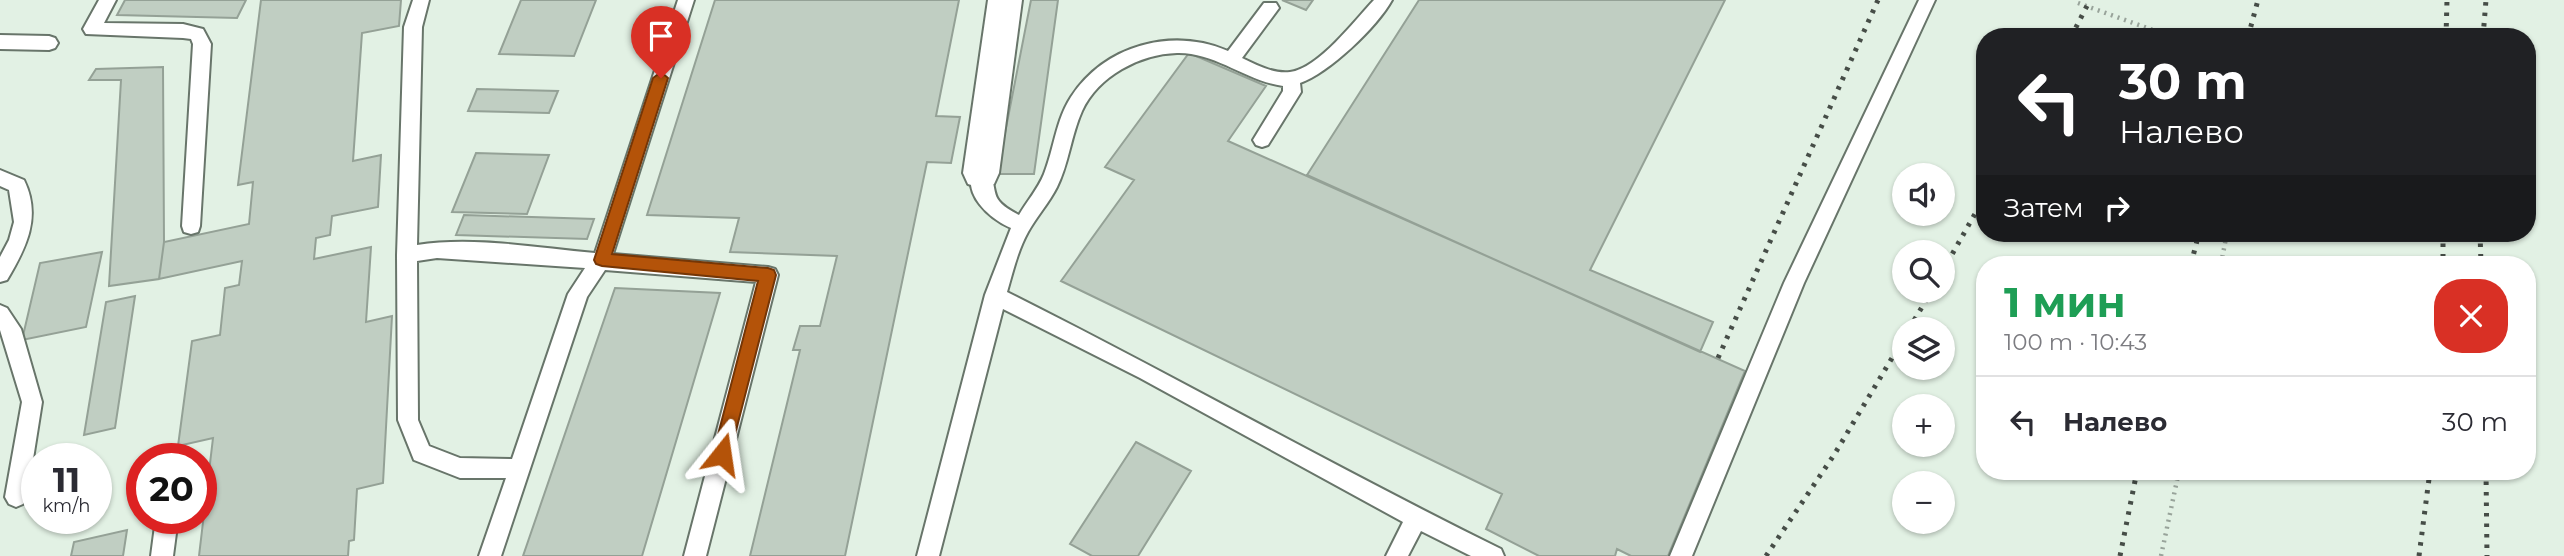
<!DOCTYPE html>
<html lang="ru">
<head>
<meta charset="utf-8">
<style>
  :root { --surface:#fff; --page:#f2f2f3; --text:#2b2b33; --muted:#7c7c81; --line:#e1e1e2 }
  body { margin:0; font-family:Montserrat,sans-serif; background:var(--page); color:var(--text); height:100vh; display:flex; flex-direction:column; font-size:26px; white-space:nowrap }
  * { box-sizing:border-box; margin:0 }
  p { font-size:23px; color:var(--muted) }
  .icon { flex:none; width:38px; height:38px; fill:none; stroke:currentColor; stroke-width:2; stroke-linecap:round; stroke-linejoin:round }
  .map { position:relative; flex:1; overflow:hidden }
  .side { position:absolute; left:1976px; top:256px; width:560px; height:224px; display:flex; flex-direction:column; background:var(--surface); border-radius:28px; box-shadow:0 2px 5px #0004 }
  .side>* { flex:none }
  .guide { position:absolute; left:1976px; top:28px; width:560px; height:214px; border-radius:28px; box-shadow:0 2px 5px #0004; background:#202124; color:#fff; overflow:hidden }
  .buttons { position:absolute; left:1892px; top:163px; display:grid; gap:14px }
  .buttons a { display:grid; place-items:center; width:63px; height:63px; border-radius:50%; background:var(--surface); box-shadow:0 2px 5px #0004; font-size:35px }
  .speed { position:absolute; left:21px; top:443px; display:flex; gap:14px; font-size:35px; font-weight:700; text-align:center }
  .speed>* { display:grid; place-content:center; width:91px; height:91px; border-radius:50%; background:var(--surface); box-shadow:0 2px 5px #0004; line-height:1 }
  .speed small { font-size:18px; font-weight:400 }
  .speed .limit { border:10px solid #d22; background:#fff; color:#111 }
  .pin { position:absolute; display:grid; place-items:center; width:60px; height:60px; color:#fff; margin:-72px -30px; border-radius:50% 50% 50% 0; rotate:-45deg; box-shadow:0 0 7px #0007 }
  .pin .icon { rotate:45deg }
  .me { position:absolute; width:77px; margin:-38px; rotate:15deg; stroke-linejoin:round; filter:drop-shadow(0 0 5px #0008) }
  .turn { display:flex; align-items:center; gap:24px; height:147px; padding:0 28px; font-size:32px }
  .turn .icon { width:91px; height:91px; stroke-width:2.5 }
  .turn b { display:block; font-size:49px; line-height:60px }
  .then { display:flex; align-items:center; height:66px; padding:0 28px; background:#0003; gap:14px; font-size:26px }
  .round { display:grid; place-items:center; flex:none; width:74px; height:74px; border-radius:28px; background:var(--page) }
  .summary { display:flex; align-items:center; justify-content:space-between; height:119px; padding:0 28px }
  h1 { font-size:42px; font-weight:700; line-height:52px; color:#1e9e55 }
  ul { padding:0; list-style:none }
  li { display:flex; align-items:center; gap:21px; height:91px; padding:0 28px; border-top:2px solid var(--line) }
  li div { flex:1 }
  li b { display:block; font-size:26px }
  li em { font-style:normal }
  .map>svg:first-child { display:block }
  .building { fill:#c0cec2; stroke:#94a196; stroke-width:2 }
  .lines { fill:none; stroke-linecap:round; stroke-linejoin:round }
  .lane-casing { stroke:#68756a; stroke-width:4 }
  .street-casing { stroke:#68756a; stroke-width:4 }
  .path { stroke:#98a39a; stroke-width:4.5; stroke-dasharray:2 5; stroke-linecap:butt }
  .lane { fill:#fff; fill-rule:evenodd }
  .street { fill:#fff; fill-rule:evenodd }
  .rail { stroke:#464d47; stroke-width:5; stroke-dasharray:3.5 7; stroke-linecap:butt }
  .route { fill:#b45309; stroke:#753606; stroke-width:2 }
</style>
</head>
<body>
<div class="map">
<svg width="2564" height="556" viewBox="0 0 2564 556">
  <rect width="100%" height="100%" fill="#e2f1e4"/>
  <path class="building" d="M125,0h121l-9,18 -120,-3z
    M261,0h140l-2,26 -37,7 -9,128 28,-6 -3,52 -46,9 -2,19 -14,3 -2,21 57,-12 -5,75 26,-6 -9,167 -26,6 -3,51 -5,1 -1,15h-149l14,-118 -35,8 14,-105 28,-6 5,-47 14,-3 3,-24 -83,18 5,-37 85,-18 4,-42 -15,3z
    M521,0h75l-22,56 -75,-2z
    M715,0h244l-23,116 24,1 -9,46 -24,-1 -82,394h-95l50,-206h-7l7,-24h20l17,-70 -107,-4 9,-34 -92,-3z
    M1031,0h27l-24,174h-37z
    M1282,0h31l-7,10z
    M1419,0h306l-135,270 123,52 -13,30 -393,-177z
    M1189,53l77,33 -38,55 517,230 -77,185h-37l-14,-7 -2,7h-76l-53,-27 16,-35 -441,-213 73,-101 -29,-13z
    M163,67l1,175 -5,37 -50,7 12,-206h-32l7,-11z
    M477,89l81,2 -9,22 -81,-2z
    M476,153l73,2 -22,59 -75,-2z
    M464,215l130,4 -7,20 -131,-4z
    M102,252l-16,75 -64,13 18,-77z
    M615,288l105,5 -78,263h-119z
    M135,296l-20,132 -31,7 22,-133z
    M1136,442l55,29 -53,85h-46l-22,-12z
    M127,530l-4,26h-52l3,-14z"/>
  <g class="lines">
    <g class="lane-casing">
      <path id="lane" d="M99,0h17l-12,23 79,1 20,5 8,15 -11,182 -2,6 -7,2 -7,-2 -2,-6 11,-182 -2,-5 -8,-1 -97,-4 -3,-5z
        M413,0h16l-7,27 -5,218c57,-9 120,3 178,8l83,-253h16l-81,254 155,13 7,2 3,6 -72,281h-22l72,-274 -151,-12 -18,27 -86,259h-22l27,-78h-46l-46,-18 -16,-40 -1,-165 7,-228zM437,258l148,10 -17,26 -56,165 -52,-1 -31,-12 -11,-26 -1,-159z
        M1374,0h18c-15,27 -63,73 -92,83l1,9 -33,53 -6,2 -6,-2 -3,-5 30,-49v-5c-37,-5 -68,-34 -106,-33 -37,1 -79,23 -95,58 -11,24 -13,52 -25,76 -8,16 -20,29 -29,45 -10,18 -15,39 -21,60 166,83 327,175 494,257l3,7h-33l-50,-25 -13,25h-22l17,-34 -263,-144 -137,-69 -64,247h-22l68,-261 26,-67c-21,-9 -50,-34 -37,-60l7,-3 7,3c12,25 -2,30 31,47 8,-14 19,-26 25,-41 10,-25 12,-54 27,-77 34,-52 101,-70 157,-46l36,-48h12l3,5 -37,50c15,7 31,16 48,14 28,-3 65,-52 84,-72z
        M1919,0h16l-131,283 -112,273h-22l114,-273z
        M0,35l49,1 6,2 3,5 -3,5 -6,2 -49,-1z
        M0,170l24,10c18,37 2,68 -17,100l-7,2v-25l9,-17 5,-18 -5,-32 -9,-4z
        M0,305l7,3 14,21 21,73 -15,95 -4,7 -7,3 -7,-3 -4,-7 17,-95 -22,-72z
        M156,518h22l-5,38h-22z"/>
    </g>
    <g class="street-casing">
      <path id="street" d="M988,0h34l-23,173 -5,11 -13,4 -13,-4 -5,-11z"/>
    </g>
    <path class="path" d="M2078,3l94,34
      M2221,264l6,-31
      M2161,556l18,-85"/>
    <use href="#lane" class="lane"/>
    <use href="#street" class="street"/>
    <path class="rail" d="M2071,37l19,-37
      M2248,37l10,-37
      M2446,37l1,-37
      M2483,37l3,-37
      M2443,233v31
      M2480,233l1,31
      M2191,264l8,-31
      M1942,272l42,-74
      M1909,329l23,-39
      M1718,358l160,-358
      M2486,471l1,85
      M1766,556l68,-101 70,-117
      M2120,556l17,-85
      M2419,556l11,-85"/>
  </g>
  <path class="route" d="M661,72l7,6 -56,176 156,14 6,2 2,5 -46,179 -2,5 -6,3 -6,-3 -3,-5 45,-173 -156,-15 -6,-2 -2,-4 59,-182z"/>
</svg>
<div class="buttons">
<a><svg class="icon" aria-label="sound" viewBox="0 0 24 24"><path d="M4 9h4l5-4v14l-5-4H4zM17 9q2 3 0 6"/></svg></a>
<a><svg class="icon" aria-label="search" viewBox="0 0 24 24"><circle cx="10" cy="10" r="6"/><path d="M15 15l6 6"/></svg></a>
<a><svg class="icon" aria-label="layers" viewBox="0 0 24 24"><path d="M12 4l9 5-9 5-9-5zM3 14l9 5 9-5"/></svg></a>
<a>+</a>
<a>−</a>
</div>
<div class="speed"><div>11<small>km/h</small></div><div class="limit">20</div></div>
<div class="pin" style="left:661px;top:78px;background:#d93025"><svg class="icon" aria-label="arrive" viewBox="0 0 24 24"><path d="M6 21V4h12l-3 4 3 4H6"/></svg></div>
<svg class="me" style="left:722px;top:454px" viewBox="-20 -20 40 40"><path d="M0-17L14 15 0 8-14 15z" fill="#b45309" stroke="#fff" stroke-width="4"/></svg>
<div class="guide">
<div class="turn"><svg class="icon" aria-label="left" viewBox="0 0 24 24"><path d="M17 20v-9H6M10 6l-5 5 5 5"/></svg><div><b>30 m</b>Налево</div></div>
<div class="then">Затем<svg class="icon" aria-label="right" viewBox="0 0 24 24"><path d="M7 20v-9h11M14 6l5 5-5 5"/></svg></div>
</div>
<section class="side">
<div class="summary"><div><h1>1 мин</h1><p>100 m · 10:43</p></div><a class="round" style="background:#d93025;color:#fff"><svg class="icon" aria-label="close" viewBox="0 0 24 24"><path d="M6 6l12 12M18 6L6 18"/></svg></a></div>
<ul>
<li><svg class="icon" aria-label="left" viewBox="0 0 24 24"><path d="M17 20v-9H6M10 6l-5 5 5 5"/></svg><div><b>Налево</b></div><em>30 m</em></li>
</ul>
</section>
</div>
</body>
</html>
